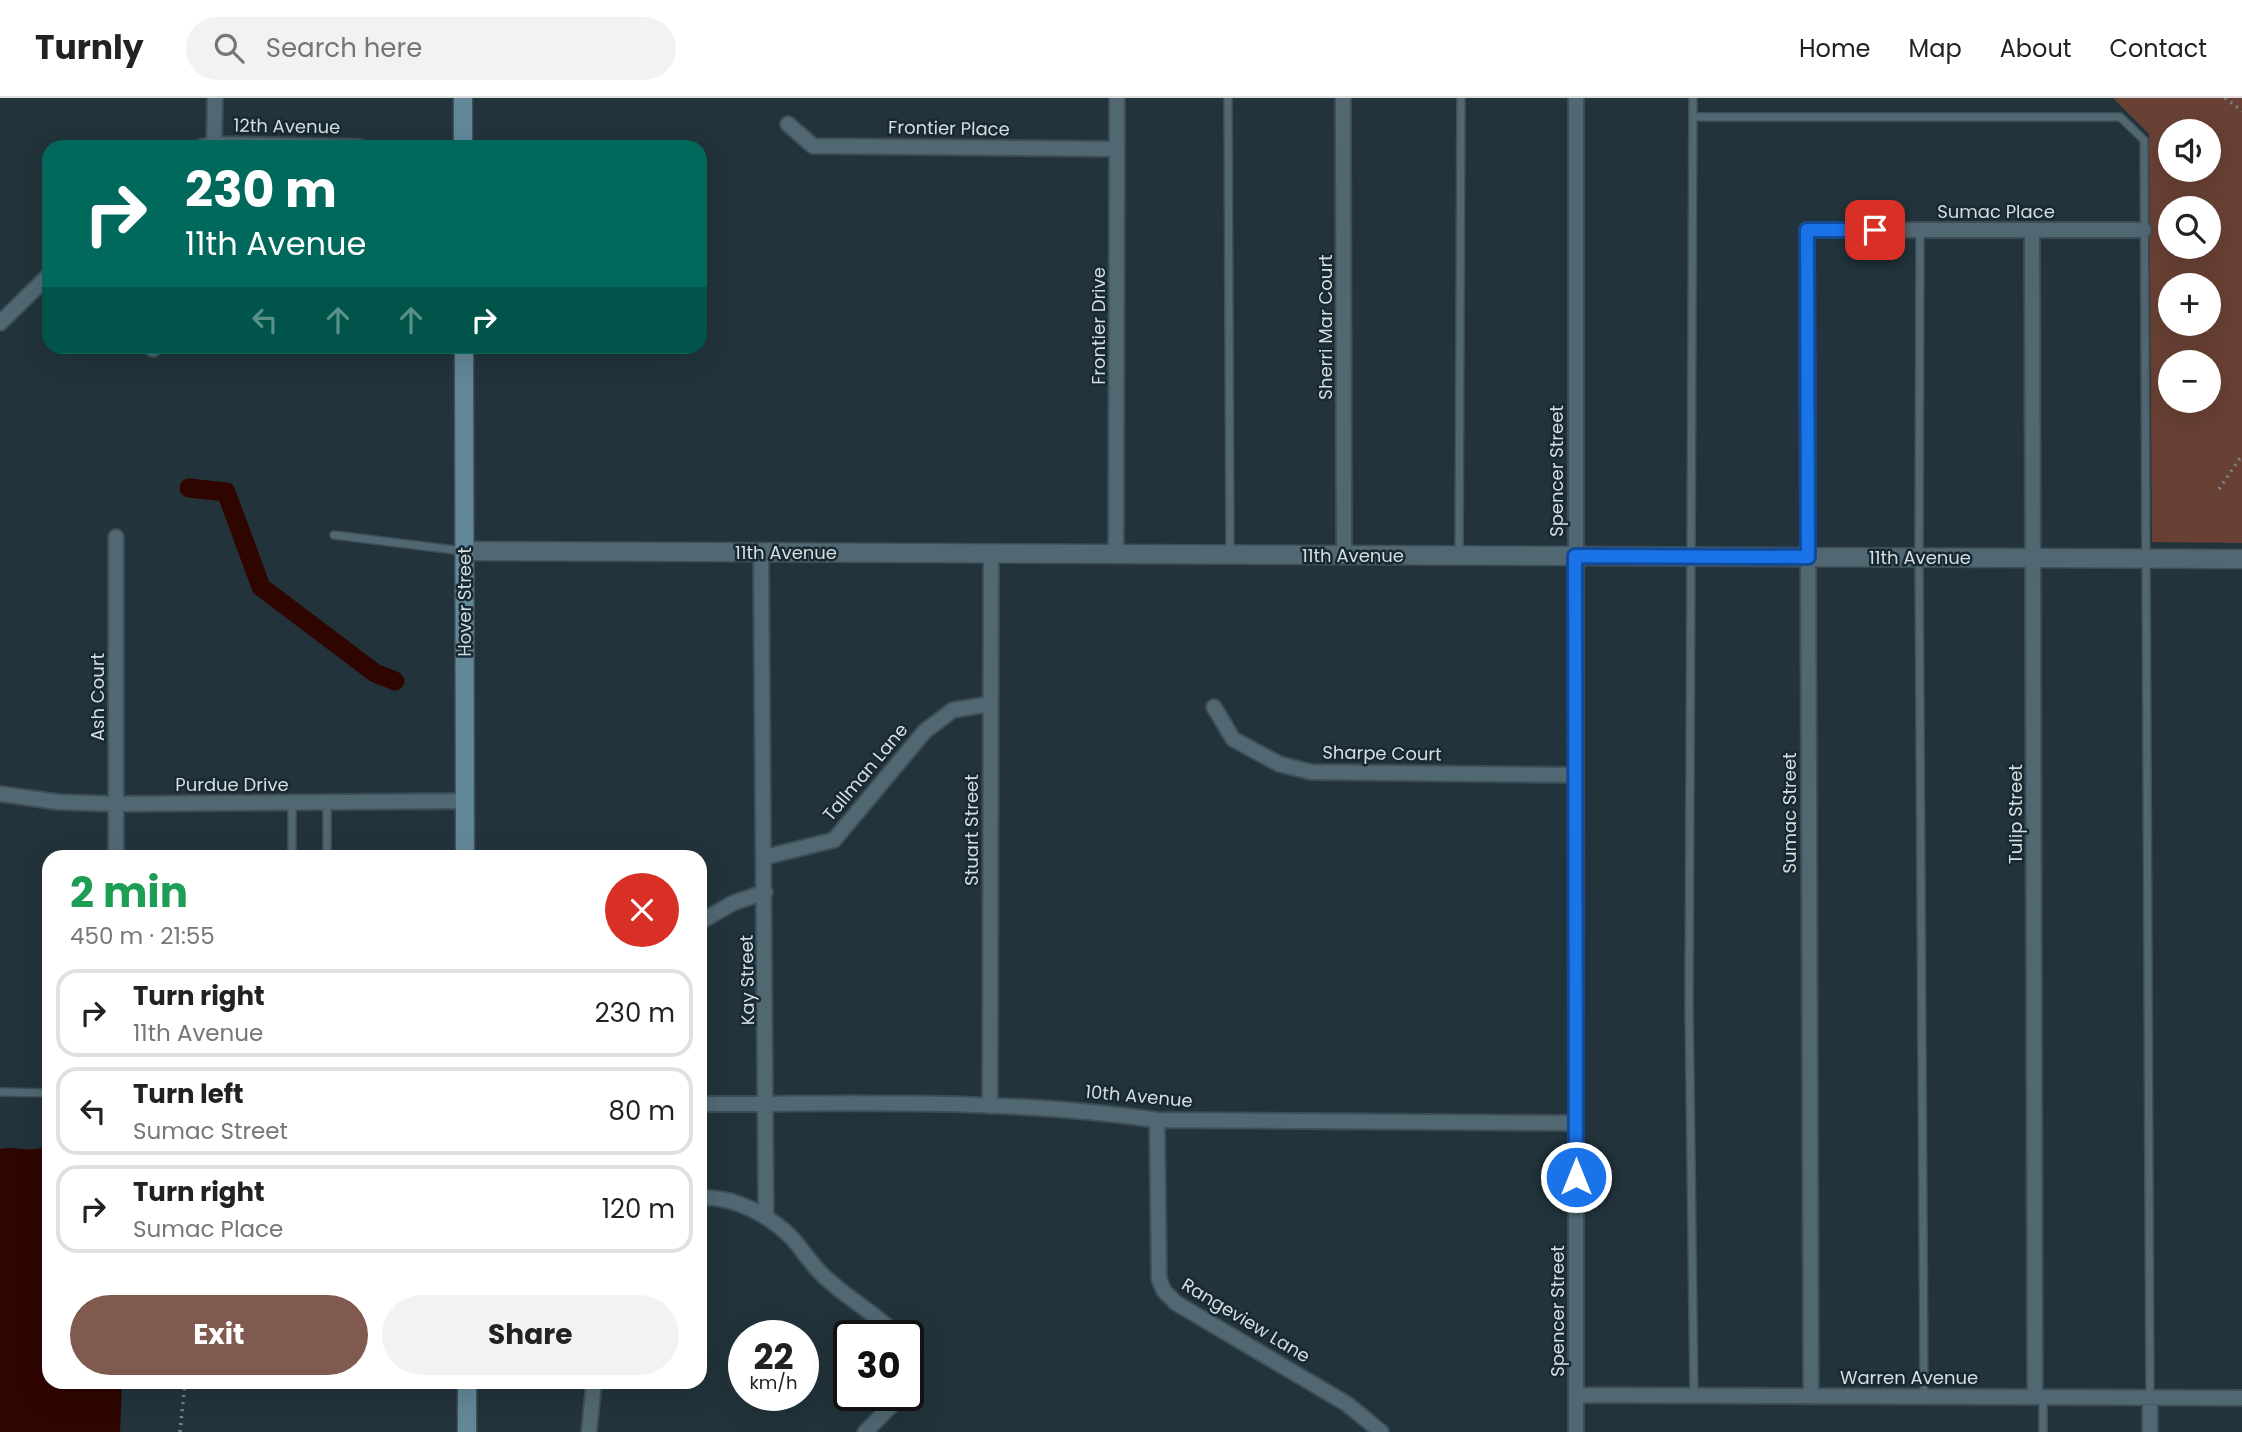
<!DOCTYPE html>
<html lang="en">
<head>
<meta charset="utf-8">
<style>
  :root { --surface:#fff; --page:#f2f2f2; --text:#222; --muted:#767676; --line:#e0e0e0; --accent:#805a4f }
  body { margin:0; font-family:Poppins,sans-serif; background:var(--page); color:var(--text); height:100vh; display:flex; flex-direction:column; font-size:26px; white-space:nowrap }
  * { box-sizing:border-box; margin:0 }
  p { font-size:23px; color:var(--muted) }
  .icon { flex:none; width:38px; height:38px; fill:none; stroke:currentColor; stroke-width:2; stroke-linecap:round; stroke-linejoin:round }
  .map { position:relative; flex:1; overflow:hidden }
  .panel { position:absolute; left:42px; top:752px; width:665px; height:539px; display:flex; flex-direction:column; background:var(--surface); border-radius:21px; box-shadow:0 7px 28px #0002 }
  .panel>* { flex:none }
  .guide { position:absolute; left:42px; top:42px; width:665px; height:214px; border-radius:21px; box-shadow:0 7px 28px #0002; background:#00695c; color:#fff; overflow:hidden }
  .tools { position:absolute; left:2158px; top:21px; display:grid; gap:14px }
  .tools a { display:grid; place-items:center; width:63px; height:63px; border-radius:50%; background:var(--surface); box-shadow:0 7px 28px #0002; font-size:35px }
  .speed { position:absolute; left:728px; top:1222px; display:flex; gap:14px; font-size:35px; font-weight:700; text-align:center }
  .speed>* { display:grid; place-content:center; width:91px; height:91px; border-radius:50%; background:var(--surface); box-shadow:0 7px 28px #0002; line-height:1 }
  .speed small { font-size:18px; font-weight:400 }
  .speed .limit { border:4px solid #111; border-radius:10px; background:#fff; color:#111 }
  .pin { position:absolute; display:grid; place-items:center; width:60px; height:60px; color:#fff; margin:-30px; border-radius:14px; box-shadow:0 4px 10px #0006 }
  .me { position:absolute; width:77px; margin:-38px; rotate:0deg; stroke-linejoin:round; filter:drop-shadow(0 0 5px #0008) }
  .turn { display:flex; align-items:center; gap:24px; height:147px; padding:0 28px; font-size:32px }
  .turn .icon { width:91px; height:91px; stroke-width:2.5 }
  .turn b { display:block; font-size:49px; line-height:60px }
  .lanes { display:flex; align-items:center; height:66px; padding:0 28px; background:#0003; justify-content:center; gap:35px; direction:ltr }
  .lanes .off { opacity:.35 }
  .round { display:grid; place-items:center; flex:none; width:74px; height:74px; border-radius:37px; background:var(--page) }
  .overview { display:flex; align-items:center; justify-content:space-between; height:119px; padding:0 28px }
  h1 { font-size:42px; font-weight:700; line-height:52px; color:#1e9e55 }
  .primary-button { display:flex; gap:14px; margin-top:auto; padding:14px 28px }
  .primary-button a { flex:1; height:80px; border-radius:42px; background:var(--accent); color:#fff; font-size:28px; font-weight:700; line-height:80px; text-align:center }
  .primary-button a+a { background:var(--page); color:var(--text) }
  ul { padding:0; list-style:none }
  li { display:flex; align-items:center; gap:21px; height:88px; margin:0 14px 10px; padding:0 14px; border:4px solid var(--line); border-radius:21px }
  li div { flex:1 }
  li b { display:block; font-size:26px }
  li em { font-style:normal }
  header { display:flex; align-items:center; gap:42px; box-sizing:border-box; height:98px; padding:0 35px; background:var(--surface); border-bottom:2px solid var(--line) }
  header strong { font-size:33px }
  nav { display:flex; gap:38px; margin-inline-start:auto; font-size:24px }
  .search { width:490px; height:63px; background:var(--page); display:flex; align-items:center; gap:18px; box-sizing:border-box; padding:0 24px; border-radius:38px; color:var(--muted); font-size:26px }
  .map>svg:first-child { display:block }
  .green { fill:#694034; fill-rule:evenodd }
  .water { fill:#2f0500 }
  .lines { fill:none; stroke-linecap:round; stroke-linejoin:round }
  .canal { stroke:#2f0500; stroke-width:19 }
  .service-casing { stroke:#3e4e56; stroke-width:10 }
  .minor-casing { stroke:#3e4e56; stroke-width:18 }
  .tertiary-casing { stroke:#3e4e56; stroke-width:21 }
  .secondary-casing { stroke:#3e4e56; stroke-width:21 }
  .path { stroke:#78858c; stroke-width:3.5; stroke-dasharray:2 5; stroke-linecap:butt }
  .service { stroke:#516873; stroke-width:7 }
  .minor { stroke:#516873; stroke-width:14 }
  .tertiary { stroke:#516873; stroke-width:18 }
  .secondary { stroke:#628799; stroke-width:18 }
  .route-casing { stroke:#114b97; stroke-width:18 }
  .route { stroke:#1a73e8; stroke-width:12 }
  .labels { text-anchor:middle; dominant-baseline:central; stroke-width:5; stroke-linejoin:round; paint-order:stroke }
  .street-label { font-size:18px; fill:#d4dee3; stroke:#192931 }
</style>
</head>
<body>
<header>
<strong>Turnly</strong>
<div class="search"><svg class="icon" aria-label="search" viewBox="0 0 24 24"><circle cx="10" cy="10" r="6"/><path d="M15 15l6 6"/></svg>Search here</div>
<nav><a>Home</a><a>Map</a><a>About</a><a>Contact</a></nav>
</header>
<div class="map">
<svg width="2242" height="1334" viewBox="0 0 2242 1334">
  <rect width="100%" height="100%" fill="#22333b"/>
  <path class="green" d="M2113,0h129v445l-90,-1 -3,-408zM2170,33h38v39h-38zM2170,110h38v39h-38zM2170,187h38v39h-38zM2170,264h38v39h-38z"/>
  <path class="water" d="M49,1046v238l73,1 -2,49h-120v-283c17,-4 32,6 49,-5z"/>
  <g class="lines">
    <path class="canal" d="M189,390l37,4 35,95 114,86 20,8"/>
    <g class="service-casing">
      <path id="service" d="M1228,0l2,454
        M1693,0l-4,906 5,392
        M1693,19h427l24,23 6,1258
        M1920,132l-1,327 5,839
        M334,437l129,16
        M1459,457l2,-457
        M292,705v55
        M327,705v55
        M0,994l49,1
        M2043,1300v34"/>
    </g>
    <g class="minor-casing">
      <path id="minor" d="M1343,0l1,457
        M788,26l25,22 304,3
        M214,46l1,-46
        M201,49l13,-3 145,3
        M2032,132l3,1167
        M0,225l49,-48
        M151,248l2,3
        M761,454l5,665
        M1116,456l1,-456
        M1214,609l19,32 46,25 32,8 264,3
        M0,696l58,8 58,2 349,-3
        M765,759l69,-17 91,-109 28,-21 37,-6
        M116,760v-321
        M700,824l33,-19 32,-11
        M700,1006c152,0 306,-6 457,16l419,3
        M990,1008l1,-553
        M1157,1022l2,159 5,12 12,12 171,101 34,28
        M700,1100c32,-3 69,17 91,39 12,13 21,29 35,41 22,21 49,35 71,57
        M1576,1297l666,3
        M1811,1298l-4,-1166h337
        M2150,1300v34
        M589,1334l5,-50
        M865,1334l27,-27 5,-10
        M1576,1334v-1334"/>
    </g>
    <g class="tertiary-casing">
      <path id="tertiary" d="M464,453l1778,8"/>
    </g>
    <g class="secondary-casing">
      <path id="secondary" d="M463,0v49
        M464,248l1,512
        M467,1284v50"/>
    </g>
    <path class="path" d="M2225,0l17,13
      M2219,391l23,-34
      M180,1334l5,-50"/>
    <use href="#service" class="service"/>
    <use href="#minor" class="minor"/>
    <use href="#tertiary" class="tertiary"/>
    <use href="#secondary" class="secondary"/>
  </g>
  <g class="lines">
    <g class="route-casing">
      <path id="route" d="M1576,1079l-1,-621 233,1 -1,-327h68"/>
    </g>
    <use href="#route" class="route"/>
  </g>
  <g class="labels">
    <g class="street-label">
      <text transform="translate(287 28) rotate(1)">12th Avenue</text>
      <text transform="translate(949 30) rotate(1)">Frontier Place</text>
      <text x="1996" y="113">Sumac Place</text>
      <text transform="translate(1098 228) rotate(-90)">Frontier Drive</text>
      <text transform="translate(1325 229) rotate(-90)">Sherri Mar Court</text>
      <text transform="translate(1556 373) rotate(-90)">Spencer Street</text>
      <text x="786" y="454">11th Avenue</text>
      <text x="1353" y="457">11th Avenue</text>
      <text x="1920" y="459">11th Avenue</text>
      <text transform="translate(464 504) rotate(-90)">Hover Street</text>
      <text transform="translate(97 599) rotate(-90)">Ash Court</text>
      <text transform="translate(1382 655) rotate(1)">Sharpe Court</text>
      <text transform="translate(865 674) rotate(-50)">Tallman Lane</text>
      <text x="232" y="686">Purdue Drive</text>
      <text transform="translate(1789 715) rotate(-90)">Sumac Street</text>
      <text transform="translate(2015 716) rotate(-90)">Tulip Street</text>
      <text transform="translate(971 732) rotate(-90)">Stuart Street</text>
      <text transform="translate(747 882) rotate(-91)">Kay Street</text>
      <text transform="translate(1139 998) rotate(5)">10th Avenue</text>
      <text transform="translate(1557 1213) rotate(-90)">Spencer Street</text>
      <text transform="translate(1246 1222) rotate(31)">Rangeview Lane</text>
      <text x="1909" y="1279">Warren Avenue</text>
    </g>
  </g>
</svg>
<div class="tools">
<a><svg class="icon" aria-label="sound" viewBox="0 0 24 24"><path d="M4 9h4l5-4v14l-5-4H4zM17 9q2 3 0 6"/></svg></a>
<a><svg class="icon" aria-label="search" viewBox="0 0 24 24"><circle cx="10" cy="10" r="6"/><path d="M15 15l6 6"/></svg></a>
<a>+</a>
<a>−</a>
</div>
<div class="speed"><div>22<small>km/h</small></div><div class="limit">30</div></div>
<div class="pin" style="left:1875px;top:132px;background:#d93025"><svg class="icon" aria-label="arrive" viewBox="0 0 24 24"><path d="M6 21V4h12l-3 4 3 4H6"/></svg></div>
<svg class="me" style="left:1576px;top:1079px" viewBox="-20 -20 40 40"><circle r="17" fill="#1a73e8" stroke="#fff" stroke-width="3"/><path d="M0-11L8 9 0 5-8 9z" fill="#fff"/></svg>
<div class="guide">
<div class="turn"><svg class="icon" aria-label="right" viewBox="0 0 24 24"><path d="M7 20v-9h11M14 6l5 5-5 5"/></svg><div><b>230 m</b>11th Avenue</div></div>
<div class="lanes"><svg class="icon off" aria-label="left" viewBox="0 0 24 24"><path d="M17 20v-9H6M10 6l-5 5 5 5"/></svg><svg class="icon off" aria-label="ahead" viewBox="0 0 24 24"><path d="M12 20V5M6 11l6-6 6 6"/></svg><svg class="icon off" aria-label="ahead" viewBox="0 0 24 24"><path d="M12 20V5M6 11l6-6 6 6"/></svg><svg class="icon" aria-label="right" viewBox="0 0 24 24"><path d="M7 20v-9h11M14 6l5 5-5 5"/></svg></div>
</div>
<section class="panel">
<div class="overview"><div><h1>2 min</h1><p>450 m · 21:55</p></div><a class="round" style="background:#d93025;color:#fff"><svg class="icon" aria-label="close" viewBox="0 0 24 24"><path d="M6 6l12 12M18 6L6 18"/></svg></a></div>
<ul>
<li><svg class="icon" aria-label="right" viewBox="0 0 24 24"><path d="M7 20v-9h11M14 6l5 5-5 5"/></svg><div><b>Turn right</b><p>11th Avenue</p></div><em>230 m</em></li>
<li><svg class="icon" aria-label="left" viewBox="0 0 24 24"><path d="M17 20v-9H6M10 6l-5 5 5 5"/></svg><div><b>Turn left</b><p>Sumac Street</p></div><em>80 m</em></li>
<li><svg class="icon" aria-label="right" viewBox="0 0 24 24"><path d="M7 20v-9h11M14 6l5 5-5 5"/></svg><div><b>Turn right</b><p>Sumac Place</p></div><em>120 m</em></li>
</ul>
<div class="primary-button"><a>Exit</a><a>Share</a></div>
</section>
</div>
</body>
</html>
